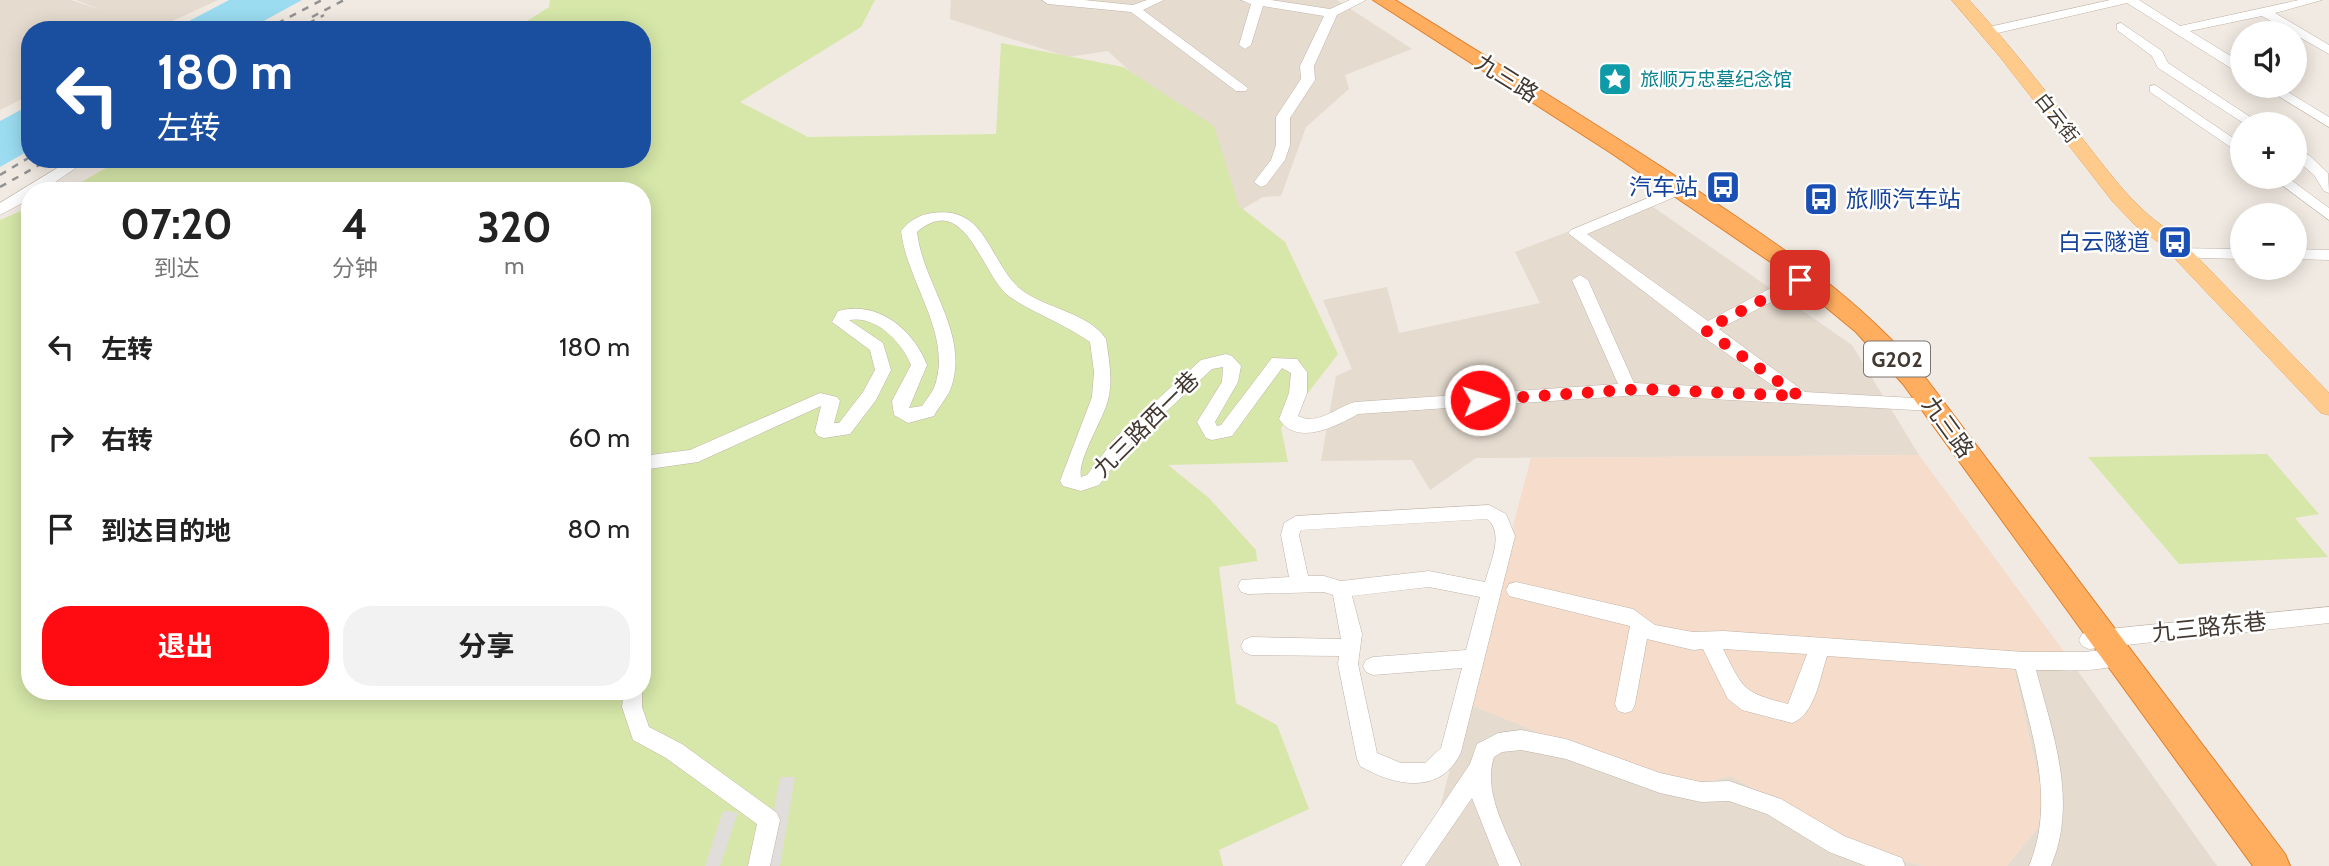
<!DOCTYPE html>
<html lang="zh">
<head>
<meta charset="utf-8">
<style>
  :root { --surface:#fff; --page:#f2f2f2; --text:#222; --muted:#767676; --accent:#fe0c11 }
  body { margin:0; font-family:Cabin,"Noto Sans SC",sans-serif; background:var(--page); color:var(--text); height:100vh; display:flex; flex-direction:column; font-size:26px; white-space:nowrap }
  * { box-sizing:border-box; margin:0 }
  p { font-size:23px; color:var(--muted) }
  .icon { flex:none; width:38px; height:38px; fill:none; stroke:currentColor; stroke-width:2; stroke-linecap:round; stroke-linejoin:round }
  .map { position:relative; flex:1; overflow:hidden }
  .sheet { position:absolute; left:21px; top:182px; width:630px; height:518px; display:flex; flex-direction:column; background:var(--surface); border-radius:28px; box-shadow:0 4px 18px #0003 }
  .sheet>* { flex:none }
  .hud { position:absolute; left:21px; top:21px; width:630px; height:147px; border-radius:28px; box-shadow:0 4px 18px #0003; background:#1a4fa0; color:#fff; overflow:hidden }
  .buttons { position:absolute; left:2230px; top:21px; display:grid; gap:14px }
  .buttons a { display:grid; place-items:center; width:77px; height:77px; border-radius:50%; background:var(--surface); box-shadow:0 4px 18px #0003; font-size:35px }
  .pin { position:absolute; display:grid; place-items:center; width:60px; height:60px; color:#fff; margin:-30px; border-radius:14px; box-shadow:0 4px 10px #0006 }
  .me { position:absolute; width:77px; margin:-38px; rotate:86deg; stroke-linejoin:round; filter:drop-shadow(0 0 5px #0008) }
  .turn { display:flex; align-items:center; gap:24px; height:147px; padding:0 21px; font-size:32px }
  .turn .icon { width:91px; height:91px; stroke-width:2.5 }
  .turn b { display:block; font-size:49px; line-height:60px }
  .eta { display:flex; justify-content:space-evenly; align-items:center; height:119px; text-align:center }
  .eta b { font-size:42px; font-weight:700; line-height:49px }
  .button { display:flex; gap:14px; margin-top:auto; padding:14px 21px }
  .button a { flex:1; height:80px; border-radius:28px; background:var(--accent); color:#fff; font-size:28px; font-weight:700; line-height:80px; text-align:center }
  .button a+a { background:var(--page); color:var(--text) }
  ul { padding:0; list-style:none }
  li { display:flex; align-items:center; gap:21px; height:91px; padding:0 21px }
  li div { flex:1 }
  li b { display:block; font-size:26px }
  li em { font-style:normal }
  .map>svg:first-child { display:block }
  .residential { fill:#e5dbcf }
  .commercial { fill:#f5dccb }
  .green { fill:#d6e7a9 }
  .parking { fill:#e1dddb }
  .water { fill:#9bdcf1 }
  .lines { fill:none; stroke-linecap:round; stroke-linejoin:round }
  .minor-casing { stroke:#c0b3a7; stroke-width:1 }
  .major-casing { stroke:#e5a45c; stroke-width:1 }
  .highway-casing { stroke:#e07f2d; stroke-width:2 }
  .minor { fill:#fff; fill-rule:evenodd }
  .major { fill:#ffcb8d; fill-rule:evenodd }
  .highway { fill:#ffae5f; fill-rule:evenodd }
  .rail { stroke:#929292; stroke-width:2.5; stroke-dasharray:7 7; stroke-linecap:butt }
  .route { stroke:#fe0c11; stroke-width:12; stroke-dasharray:0 21.6 }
  .labels { text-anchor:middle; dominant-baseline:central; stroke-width:5; stroke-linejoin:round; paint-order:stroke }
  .far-culture-label { font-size:19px; fill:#0d838f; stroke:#fff; text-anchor:start }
  .far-street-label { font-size:19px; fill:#433932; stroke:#fff }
  .shield { fill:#fff; stroke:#7b7470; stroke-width:2 }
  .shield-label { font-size:21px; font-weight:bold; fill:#433932 }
  .street-label { font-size:23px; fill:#433932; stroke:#fff }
  .transit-label { font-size:23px; fill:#164399; stroke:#fff; text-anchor:end }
</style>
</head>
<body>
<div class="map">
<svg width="2329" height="866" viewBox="0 0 2329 866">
  <rect width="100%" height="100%" fill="#f1eae2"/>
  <path class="residential" d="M0,0h71l30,10 -25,-10h142l-65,30h-123v65l-30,15z
    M951,0h386l75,49 -67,26 4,14 -43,38 -25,69 -18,1 -22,13 -27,-9 10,-42 -116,-108 -40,6 -118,-38z
    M1646,202l206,143 67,110 -443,3 -46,32 -18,-30 -91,1 15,-85 16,-7 -29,-69 64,-13 12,46 141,-30 -25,-51z
    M2010,650l55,3 152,213h-210l40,-50z
    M1466,703l215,86 49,-13 133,73 60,17h-497z"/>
  <path class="commercial" d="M1919,455l146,198 -55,-2 37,165 -40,50h-84l-60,-17 -133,-73 -49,13 -215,-86 65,-245z"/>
  <path class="green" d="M550,0h325l-14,27 -121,75 68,35 188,-3 5,-91 122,24 91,59 25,80 46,36 53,112 -57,74 7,34 -120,3 41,33 47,52 1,11 -38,6 17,136 41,22 32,84 -90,41 4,16h-1223v-646l30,-13v484h612v-500h-576l45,-26 18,-2 6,-4h507v-129h-129l36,-23z
    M2267,454l52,60 -24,4 33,39 -149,7 -91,-107z"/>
  <path class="parking" d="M780,777h15l-15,89h-16z
    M723,811l15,1 -18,54h-15z"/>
  <path class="water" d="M229,0h73l-55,30h-75z
    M30,105v45l-30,17v-46z"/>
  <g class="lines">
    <g class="minor-casing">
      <path id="minor" d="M1042,0h42l49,5 14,-5h17l-21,10 105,78 -2,3h-10l-105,-79 -83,-8z
        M1241,0h30l59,9 20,-9h16l-29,15 -23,51 1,14 -25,38v27l-5,15 -19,25 -5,2 -7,-5 17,-22 5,-15v-28l25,-38 -1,-13 24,-50 -61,-10 -12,39 -6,4 -6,-4 12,-41z
        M2110,0h29l41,26 119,-26h23l-47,13 54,32v9l-67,-38 -72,15 52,32v10l-5,-1 -110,-69 -138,32 -6,-4 6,-4z
        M2121,23l41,28 6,12 93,61h-16l-87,-56 -6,-12 -35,-26v-6z
        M2155,85l87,59v11l-92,-63v-6z
        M2262,86h16l51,31v10z
        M2294,147l16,9 18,17 1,20 -5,-2 -10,-16 -20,-17z
        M72,159h17l-47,32h-12v8l-30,16v-12z
        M2271,177h16l42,31v12z
        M1672,188l5,2 2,3 -2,3 -90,38 121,87 86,-45h12l2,4 -2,4 -87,45 86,63 127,7 6,2 3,4 -3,4 -6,2 -292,-16 -282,19c-21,12 -61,33 -79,5l10,-26 2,-20 -9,-5 -50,68 -20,4 -6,-2 -9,-16 25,-40 1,-15 -11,2 -84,78 -29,38 -18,6 -18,-5 -3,-5 32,-84 2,-25 -4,-30c-25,-18 -55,-28 -80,-45 -29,-21 -44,-107 -93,-65 6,53 53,101 34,156 -4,10 -12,18 -17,28l-26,7 -14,-8 -2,-14 19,-36c-9,-23 -35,-50 -62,-45l34,23 8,27 -15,30 -26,34 -26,4 -6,-2 -3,-5 6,-25 -123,56 -56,8v-14l48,-6 130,-57 17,4 3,4 -6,22h5l24,-31 12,-22 -5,-20 -38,-28 6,-11c40,-11 75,18 89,54l-18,43 13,-2c4,-6 9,-12 12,-18 20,-52 -27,-105 -33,-157 9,-11 18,-16 31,-18 54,-8 56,46 87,75 23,20 70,24 87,51 3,20 7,41 2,61 -5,20 -31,60 -27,77l6,-2 29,-38 85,-77 25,-6 6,2 9,10 -3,16 -23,40 2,4 4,-1 51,-67 25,1 10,13v21l-9,23c20,10 38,-9 57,-14l263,-18 -46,-104 8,-5 8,5 46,103 145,7 -80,-56 -131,-101 3,-3z
        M2168,248l74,1v10l-79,-2 -3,-4z
        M2294,249l35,1v10l-35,-1z
        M1489,505l17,9 9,22 -54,216c-20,44 -67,34 -101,14l-3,-7 -19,-95 1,-8 -88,-1 -7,-3 -3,-6 3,-6 7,-3 90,2 -8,-44 -9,-3 -76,2 -7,-2 -3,-6 3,-6 48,-3 -8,-42 3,-12 12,-7zM1487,519c18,14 3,44 -2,63l-56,-11 -88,10 -17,-5h-16l-9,-41 2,-5zM1429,587l51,10 -14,53 -93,7 -7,3 -3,6 3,6 7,3 89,-7 -21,80 -16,15h-24l-24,-10 -19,-89 4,-30 -10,-38z
        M1516,582l117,27 22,16 38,7 31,-1 300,21h61l33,-4 7,3 3,6 -3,6c-27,10 -60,7 -89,7 17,64 42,132 15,196h-22c27,-64 3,-132 -13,-197l-189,-13c-7,21 -12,59 -35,67l-50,-13 -14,-11 -25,-50 -10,1 -46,-11 -12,65 -3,7 -7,2 -7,-2 -3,-7 15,-78 -121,-30 -3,-6 3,-6zM1723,649l84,5 -19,50c-46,-12 -44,-14 -65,-55z
        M2329,607v16l-240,26 -7,-3 -3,-6 3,-6 7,-3z
        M642,687v20l7,20 33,17 95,69 3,7 -10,46h-22l9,-42 -91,-66 -33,-18 -11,-33 2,-16h18z
        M1521,730l45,9 94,34 41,9 28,-1 52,18 63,37 58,22 3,8h-39l-37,-14 -62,-38 -38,-13 -28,1 -41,-9 -94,-34 -45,-9 -19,2 -8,5c-12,36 14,76 27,109h-22l-27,-68 -47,68h-24l69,-102 7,-20 21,-11z"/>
    </g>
    <g class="major-casing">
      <path id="major" d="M1952,0h17c41,45 79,94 116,142 27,34 52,70 90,92l154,159v22l-8,-2 -160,-169 -25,-18 -23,-24 -113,-145z"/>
    </g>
    <g class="highway-casing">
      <path id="highway" d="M1373,0h22c100,62 202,124 300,189 82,55 162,107 226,183l364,482 5,12h-37l-350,-482 -47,-52 -81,-67 -164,-112z"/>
    </g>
    <use href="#minor" class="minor"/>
    <use href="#major" class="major"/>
    <use href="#highway" class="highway"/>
    <path class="rail" d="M312,17l32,-17
      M265,30l57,-30
      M296,30l28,-15
      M0,175l30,-18
      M0,187l50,-28"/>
  </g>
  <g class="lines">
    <path class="route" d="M1480,400l160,-11 159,7 -94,-66 95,-50"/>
  </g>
  <defs>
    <g id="sight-square" transform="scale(1.75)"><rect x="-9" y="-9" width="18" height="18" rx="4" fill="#0f9aa8" stroke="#fff"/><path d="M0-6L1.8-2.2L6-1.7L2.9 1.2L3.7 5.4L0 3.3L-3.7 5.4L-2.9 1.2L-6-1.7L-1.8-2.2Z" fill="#fff"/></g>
    <g id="bus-square" transform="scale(1.75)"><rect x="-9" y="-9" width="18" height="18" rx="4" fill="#1a4fb4" stroke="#fff"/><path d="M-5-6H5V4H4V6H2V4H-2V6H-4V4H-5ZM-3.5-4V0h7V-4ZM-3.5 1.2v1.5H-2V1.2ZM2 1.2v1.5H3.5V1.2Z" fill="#fff"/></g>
  </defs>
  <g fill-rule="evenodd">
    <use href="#sight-square" x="1615" y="79"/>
    <use href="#bus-square" x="1723" y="187"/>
    <use href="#bus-square" x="1821" y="199"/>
    <use href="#bus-square" x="2175" y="242"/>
  </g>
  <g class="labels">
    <g class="far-culture-label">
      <text x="1640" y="79">旅顺万忠墓纪念馆</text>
    </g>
    <g class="far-street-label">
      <text transform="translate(2057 118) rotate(52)">白云街</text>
    </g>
    <rect class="shield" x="1864" y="341.5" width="66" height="35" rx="5"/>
    <g class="shield-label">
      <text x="1897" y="359">G202</text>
    </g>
    <g class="street-label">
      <text transform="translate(1507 78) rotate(32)">九三路</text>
      <text transform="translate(1146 424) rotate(-45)">九三路西一巷</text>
      <text transform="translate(1948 427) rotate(54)">九三路</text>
      <text transform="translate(2209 627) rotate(-6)">九三路东巷</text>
    </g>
    <g class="transit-label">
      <text x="1698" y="187">汽车站</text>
      <text x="1846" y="199" text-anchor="start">旅顺汽车站</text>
      <text x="2150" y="242">白云隧道</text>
    </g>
  </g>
</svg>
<div class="buttons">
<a><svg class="icon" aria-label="sound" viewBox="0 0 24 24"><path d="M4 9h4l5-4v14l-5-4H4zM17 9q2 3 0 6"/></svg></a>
<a>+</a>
<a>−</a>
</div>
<div class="pin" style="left:1800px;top:280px;background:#d93025"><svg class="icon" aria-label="arrive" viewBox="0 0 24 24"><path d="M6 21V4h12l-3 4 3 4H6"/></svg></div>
<svg class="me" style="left:1480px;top:400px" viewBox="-20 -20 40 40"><circle r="17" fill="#fe0c11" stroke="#fff" stroke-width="3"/><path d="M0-11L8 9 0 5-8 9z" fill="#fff"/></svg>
<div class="hud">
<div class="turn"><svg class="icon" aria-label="left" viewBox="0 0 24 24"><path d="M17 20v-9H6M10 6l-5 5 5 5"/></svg><div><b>180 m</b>左转</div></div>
</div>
<section class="sheet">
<div class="eta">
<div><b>07:20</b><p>到达</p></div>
<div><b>4</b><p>分钟</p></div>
<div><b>320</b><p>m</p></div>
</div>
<ul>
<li><svg class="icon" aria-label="left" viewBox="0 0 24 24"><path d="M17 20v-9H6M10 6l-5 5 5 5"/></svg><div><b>左转</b></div><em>180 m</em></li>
<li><svg class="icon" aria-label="right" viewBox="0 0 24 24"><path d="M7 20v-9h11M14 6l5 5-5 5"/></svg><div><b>右转</b></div><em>60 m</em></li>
<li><svg class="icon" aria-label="arrive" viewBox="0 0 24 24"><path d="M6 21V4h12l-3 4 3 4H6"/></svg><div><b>到达目的地</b></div><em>80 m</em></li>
</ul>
<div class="button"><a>退出</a><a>分享</a></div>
</section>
</div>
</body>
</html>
